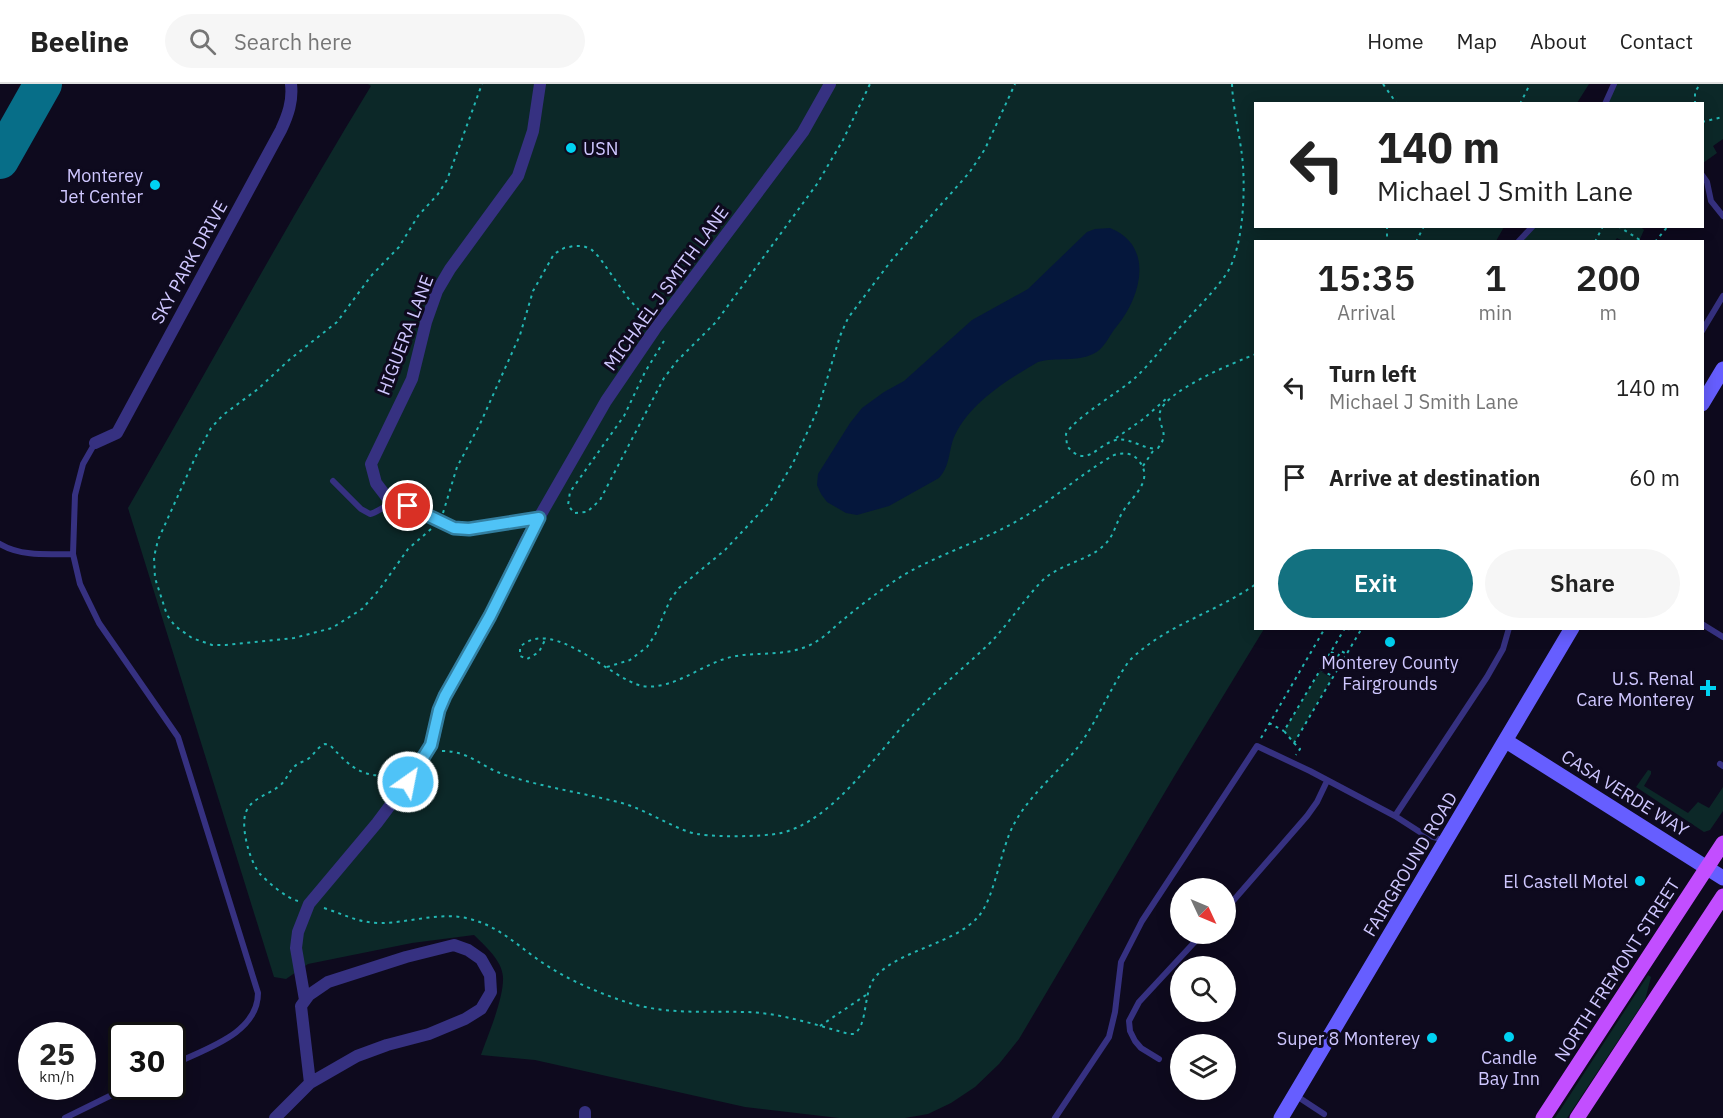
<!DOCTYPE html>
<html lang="en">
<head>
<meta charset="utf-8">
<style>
  :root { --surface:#fff; --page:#f6f6f6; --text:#222; --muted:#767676; --line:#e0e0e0; --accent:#137180 }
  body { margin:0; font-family:"IBM Plex Sans",sans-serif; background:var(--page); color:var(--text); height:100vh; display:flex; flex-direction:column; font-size:22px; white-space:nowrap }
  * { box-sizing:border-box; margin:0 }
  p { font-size:20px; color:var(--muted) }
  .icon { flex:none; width:33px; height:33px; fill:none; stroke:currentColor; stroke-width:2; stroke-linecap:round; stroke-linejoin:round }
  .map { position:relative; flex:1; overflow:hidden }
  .sheet { position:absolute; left:1254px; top:156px; width:450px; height:390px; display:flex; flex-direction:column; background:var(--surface); border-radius:0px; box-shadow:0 3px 15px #0003 }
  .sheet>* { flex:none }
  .top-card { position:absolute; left:1254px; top:18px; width:450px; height:126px; border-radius:0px; box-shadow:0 3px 15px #0003; background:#fff; color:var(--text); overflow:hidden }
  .needle { width:39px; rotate:134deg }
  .controls { position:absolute; left:1170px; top:794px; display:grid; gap:12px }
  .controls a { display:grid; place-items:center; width:66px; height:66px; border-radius:50%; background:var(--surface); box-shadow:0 3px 15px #0003; font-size:30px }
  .speed { position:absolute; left:18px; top:938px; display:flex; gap:12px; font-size:30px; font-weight:700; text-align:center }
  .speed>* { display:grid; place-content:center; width:78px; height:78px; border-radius:50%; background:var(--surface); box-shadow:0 3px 15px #0003; line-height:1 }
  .speed small { font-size:15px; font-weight:400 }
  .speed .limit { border:3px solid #111; border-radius:9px; background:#fff; color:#111 }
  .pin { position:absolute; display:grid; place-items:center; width:51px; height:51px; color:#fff; margin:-26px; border:3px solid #fff; border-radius:50%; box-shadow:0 2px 6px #0007 }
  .me { position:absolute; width:66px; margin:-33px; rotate:33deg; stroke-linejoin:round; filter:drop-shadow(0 0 4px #0008) }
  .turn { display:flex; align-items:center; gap:21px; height:126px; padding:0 24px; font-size:27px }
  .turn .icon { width:78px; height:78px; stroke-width:2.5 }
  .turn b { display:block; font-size:42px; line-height:51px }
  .eta { display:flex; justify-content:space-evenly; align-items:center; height:102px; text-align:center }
  .eta b { font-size:36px; font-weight:600; line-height:42px }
  .cta { display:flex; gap:12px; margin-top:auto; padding:12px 24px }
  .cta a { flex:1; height:69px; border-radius:36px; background:var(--accent); color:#fff; font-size:24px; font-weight:600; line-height:69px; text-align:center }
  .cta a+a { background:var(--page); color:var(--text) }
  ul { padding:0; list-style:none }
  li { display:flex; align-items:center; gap:18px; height:90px; padding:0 24px }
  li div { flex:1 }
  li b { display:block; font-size:22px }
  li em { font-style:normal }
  header { display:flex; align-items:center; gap:36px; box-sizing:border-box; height:84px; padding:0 30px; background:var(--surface); border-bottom:2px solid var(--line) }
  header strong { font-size:28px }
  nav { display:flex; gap:33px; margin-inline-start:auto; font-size:21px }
  .search { width:420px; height:54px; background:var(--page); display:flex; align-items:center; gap:15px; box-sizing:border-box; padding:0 21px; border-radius:33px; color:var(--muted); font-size:22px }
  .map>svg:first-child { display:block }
  .green { fill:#0c2828 }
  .water { fill:#05173c }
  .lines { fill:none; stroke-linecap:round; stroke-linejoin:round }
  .taxiway { stroke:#076e88; stroke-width:38 }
  .path { stroke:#22b7b3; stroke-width:2; stroke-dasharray:3 4.5; stroke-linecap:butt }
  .lane { stroke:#363181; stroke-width:6 }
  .street { stroke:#363181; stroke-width:12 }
  .secondary { stroke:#665eff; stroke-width:15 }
  .primary { stroke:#c24eff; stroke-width:15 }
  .route-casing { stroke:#337fa1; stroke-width:15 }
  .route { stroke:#4fc3f7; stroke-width:10 }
  .poi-dot { fill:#00d2f2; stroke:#0e0a1e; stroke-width:2 }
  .labels { text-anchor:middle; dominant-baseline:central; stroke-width:6; stroke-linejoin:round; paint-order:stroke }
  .poi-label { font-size:18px; fill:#cfc7ff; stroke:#0e0a1e; text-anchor:end }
  .street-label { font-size:18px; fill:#cfc7ff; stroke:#0e0a1e }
</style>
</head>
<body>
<header>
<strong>Beeline</strong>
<div class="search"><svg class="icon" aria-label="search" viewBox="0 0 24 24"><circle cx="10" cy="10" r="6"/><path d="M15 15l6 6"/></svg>Search here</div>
<nav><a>Home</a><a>Map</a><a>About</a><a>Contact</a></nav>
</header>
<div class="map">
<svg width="1723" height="1034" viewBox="0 0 1723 1034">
  <rect width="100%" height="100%" fill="#0e0a1e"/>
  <path class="green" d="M368,0h1221l-12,19 -321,1v122l248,1 -8,14 -240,1v386l8,1 -89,146 -156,264 -20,25 -24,23 -24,16 -23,11 -23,4h-66l-94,-11 -210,-47 -54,-5c7,-20 23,-57 22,-78 -1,-17 -18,-31 -29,-42l-62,8 -104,21 -22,15 -12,-2 -146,-469c81,-140 158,-283 243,-422z
    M1614,0h109v55l-10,7 4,7 -14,10 -1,-59h-97z
    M1640,142l4,4 -5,11h-16l-6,-3 -3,4h-96l15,-15z
    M1320,587l12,7 -38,65 -10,-12z
    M1648,686l3,1v3l-7,12 44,27 10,-11 11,6 14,-21v24l-13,19 -6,2 -68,-45z
    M1648,891l3,2 -6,23 -78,118h-12z"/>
  <path class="water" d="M1110,144c45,18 31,69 7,98 -8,9 -12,23 -24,28 -16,8 -38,3 -55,8 -31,18 -67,40 -83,73 -7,15 -4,30 -16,43l-50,28 -32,9 -11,-2 -19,-11 -6,-8 -4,-9 1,-11 32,-51 12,-15 22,-16 20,-11 68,-61 56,-31 59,-57 8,-3z"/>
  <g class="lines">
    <path class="taxiway" d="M0,76l43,-76"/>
    <path class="path" d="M1232,0c1,28 9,54 11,82 2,30 0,81 -16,107 -13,19 -30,35 -45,52 -16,17 -29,36 -46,52 -16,15 -62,41 -70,57l1,12c20,24 30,-2 49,-6 15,-3 29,11 42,8 13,-16 -1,-21 2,-36 5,-21 75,-50 96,-58
      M1383,0l14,20
      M1520,20l10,-20
      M1695,20v-12l5,-8
      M1702,38l21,-5
      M1387,142v16
      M1618,142l25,16
      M1416,158l8,-16
      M1595,158l8,-16
      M1655,158l13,-16
      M664,257l-19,31 -21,44 -54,76 -2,13 6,8 13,-1 13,-12 64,-122 13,-17 39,-39 101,-138 26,-44 27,-56
      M1116,354l26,-18 24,-21
      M1143,382l12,-18
      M443,429l14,-46 23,-43 40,-89 13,-44 21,-37 10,-6 10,-2h9l8,3 8,8 29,41 18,20
      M431,445l-23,20 -29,41 -17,19 -30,19 -38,10 -68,7h-14l-20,-7 -17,-12 -8,-11 -12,-37 -1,-21 4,-17 37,-82 16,-30 12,-13 35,-26 31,-29 48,-38 34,-46 28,-29 19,-31 20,-22 9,-14 35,-96
      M1345,544l-61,103 10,12 68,-115
      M1347,544l5,3 2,-3
      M1331,568l7,4 3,-5 6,3
      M607,583l23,-7 17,-13 8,-12 15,-35 9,-12 46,-38 45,-48 23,-39 25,-54 22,-73 8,-18 43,-57 78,-88 16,-24 30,-65
      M1321,586l13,7
      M1269,639l15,8
      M1261,654l64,-110
      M1294,659l6,6 -4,6
      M442,667c28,0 39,16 63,24 38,12 78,18 117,28 24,7 44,21 67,29 17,6 74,5 92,1 52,-12 95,-79 129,-115 25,-27 54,-50 81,-76 18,-19 32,-41 50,-60 14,-15 39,-20 56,-31 18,-13 16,-22 25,-38 9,-16 33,-32 17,-52 -6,-8 -15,-9 -25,-6 -34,19 -63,47 -97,66 -37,21 -78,33 -115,55 -20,13 -40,28 -58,43 -12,10 -22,21 -36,27 -23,10 -48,6 -72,10 -23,4 -41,18 -63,26 -9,3 -20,6 -31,4 -33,-8 -89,-70 -122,-39v9l7,3 12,-7 7,-14
      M298,817c-12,-3 -29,-18 -38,-27 -10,-12 -20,-47 -14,-62 5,-13 21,-17 32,-25 8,-5 10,-15 17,-21 4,-4 9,-4 13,-7 7,-5 9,-12 17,-15l5,1c22,24 31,32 65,31
      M324,824c19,6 35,15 56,15 29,0 62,-12 90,-4 28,7 47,26 70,42 26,18 56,31 86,41 40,13 80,9 121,10 34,1 69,13 102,22h5c15,-10 8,-42 22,-58 24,-26 78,-32 102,-59 17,-19 22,-67 36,-93 16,-30 44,-51 64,-77 20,-27 32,-59 51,-86 36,-36 86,-48 127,-77
      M820,942l46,-31"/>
    <path class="lane" d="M1605,20l9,-20
      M1702,91l5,7 4,19 12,15
      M1518,158l15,-16
      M1702,247l21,-35
      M333,397l28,28 9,5c8,-2 14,-8 21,-10 20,-5 46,21 65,25 24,3 59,-7 83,-11
      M0,460c22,13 49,10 73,10l2,-59 8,-31 12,-21
      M73,470l7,30 19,39 79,114 80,256c0,41 -54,56 -86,72
      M1702,540l21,13
      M1720,680l3,2
      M1395,732l92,-139 16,-28 6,-21
      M1226,825l81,-93 10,-14 10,-21
      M1159,975l-18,-11 -6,-7 -5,-10 -1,-10 10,-19 64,-69
      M1295,1011l29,19
      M65,1034l65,-32
      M1055,1034l54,-81 6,-25 6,-50 21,-41 115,-175 53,25 85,45 28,18 23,7"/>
    <path class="street" d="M95,359l22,-10 164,-303c7,-15 12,-29 10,-46
      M392,420l-16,-21 -5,-19 41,-85 14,-57 11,-31 13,-22 68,-93 15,-45 7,-47
      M305,916l-9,-52 2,-16 11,-28 68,-81 41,-55 16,-30 5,-28 6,-14 45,-80 35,-74 81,-141 49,-72 148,-197 27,-48
      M585,1028v6
      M275,1034l35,-35 47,-27 30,-11 42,-11 36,-15 16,-10 10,-17 -1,-17 -9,-16 -13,-9 -14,-5 -48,12 -78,25 -19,13 -8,11 9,77"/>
    <path class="secondary" d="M1702,320l21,-35
      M1506,657l217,137
      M1281,1034l291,-490"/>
    <path class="primary" d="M1543,1034l180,-275
      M1577,1034l146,-222"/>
  </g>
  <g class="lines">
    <g class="route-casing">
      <path id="route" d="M408,698l23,-37 8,-35 6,-14 45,-80 49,-98 -70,11 -15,-1 -46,-22"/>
    </g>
    <use href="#route" class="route"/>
  </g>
  <g class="poi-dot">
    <circle cx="571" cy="64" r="6"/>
    <circle cx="155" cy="101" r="6"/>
    <circle cx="1390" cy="558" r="6"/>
    <path d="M1705 595h6v6h6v6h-6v6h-6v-6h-6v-6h6z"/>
    <circle cx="1640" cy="797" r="6"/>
    <circle cx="1509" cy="953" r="6"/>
    <circle cx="1432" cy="954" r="6"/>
  </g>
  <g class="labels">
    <g class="poi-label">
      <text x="583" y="64" text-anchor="start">USN</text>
      <text x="143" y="91">Monterey<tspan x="143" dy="21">Jet Center</tspan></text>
      <text x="1390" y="578" text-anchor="middle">Monterey County<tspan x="1390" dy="21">Fairgrounds</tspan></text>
      <text x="1694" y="594">U.S. Renal<tspan x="1694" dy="21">Care Monterey</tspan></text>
      <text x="1628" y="797">El Castell Motel</text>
      <text x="1420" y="954">Super 8 Monterey</text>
      <text x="1509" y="973" text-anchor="middle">Candle<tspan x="1509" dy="21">Bay Inn</tspan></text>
    </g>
    <g class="street-label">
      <text transform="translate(189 178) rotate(-61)">SKY PARK DRIVE</text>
      <text transform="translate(666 204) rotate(-54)">MICHAEL J SMITH LANE</text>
      <text transform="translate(405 251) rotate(-69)">HIGUERA LANE</text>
      <text transform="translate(1625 709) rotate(32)">CASA VERDE WAY</text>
      <text transform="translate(1410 780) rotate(-59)">FAIRGROUND ROAD</text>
      <text transform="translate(1617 886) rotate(-57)">NORTH FREMONT STREET</text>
    </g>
  </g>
</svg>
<div class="controls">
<a><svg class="needle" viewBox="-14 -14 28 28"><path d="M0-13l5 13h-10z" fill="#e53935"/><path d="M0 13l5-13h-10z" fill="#767676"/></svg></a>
<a><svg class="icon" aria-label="search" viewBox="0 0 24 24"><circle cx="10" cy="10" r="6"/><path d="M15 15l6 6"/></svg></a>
<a><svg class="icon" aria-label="layers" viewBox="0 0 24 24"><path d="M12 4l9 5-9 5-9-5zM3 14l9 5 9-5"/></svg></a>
</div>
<div class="speed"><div>25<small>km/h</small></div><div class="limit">30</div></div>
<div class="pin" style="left:408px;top:422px;background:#d93025"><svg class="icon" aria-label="arrive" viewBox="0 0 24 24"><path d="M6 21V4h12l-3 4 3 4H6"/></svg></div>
<svg class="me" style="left:408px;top:698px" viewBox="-20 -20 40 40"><circle r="17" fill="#4fc3f7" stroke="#fff" stroke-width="3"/><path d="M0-11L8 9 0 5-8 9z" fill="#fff"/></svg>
<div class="top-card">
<div class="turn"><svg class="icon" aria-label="left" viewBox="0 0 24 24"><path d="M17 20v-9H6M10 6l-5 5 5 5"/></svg><div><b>140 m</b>Michael J Smith Lane</div></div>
</div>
<section class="sheet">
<div class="eta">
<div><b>15:35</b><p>Arrival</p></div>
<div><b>1</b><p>min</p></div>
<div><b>200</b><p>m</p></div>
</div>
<ul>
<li><svg class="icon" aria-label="left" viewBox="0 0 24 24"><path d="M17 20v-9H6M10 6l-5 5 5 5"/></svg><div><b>Turn left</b><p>Michael J Smith Lane</p></div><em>140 m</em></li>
<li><svg class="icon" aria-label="arrive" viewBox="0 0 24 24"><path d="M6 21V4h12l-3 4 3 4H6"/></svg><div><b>Arrive at destination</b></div><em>60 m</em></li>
</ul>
<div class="cta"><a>Exit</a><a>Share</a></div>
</section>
</div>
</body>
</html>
